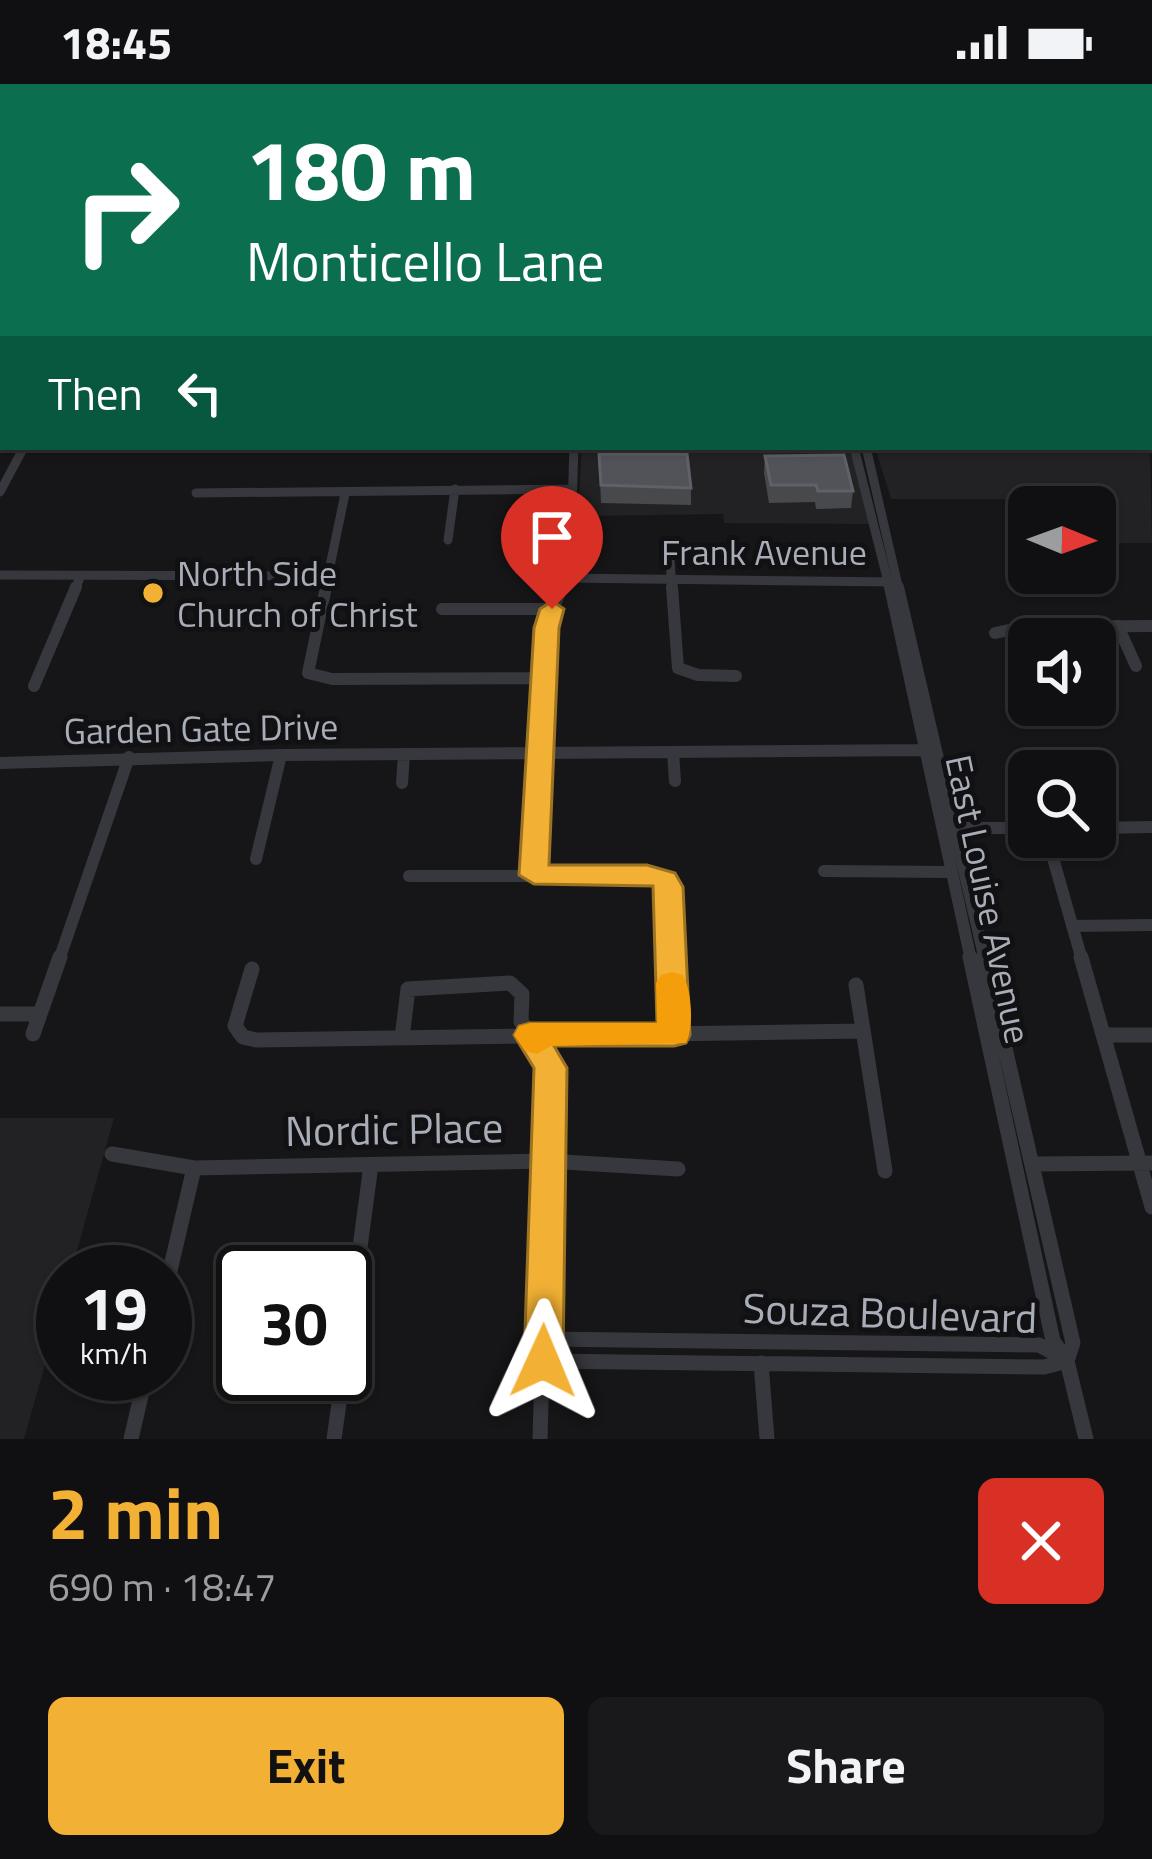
<!DOCTYPE html>
<html lang="en">
<head>
<meta charset="utf-8">
<style>
  :root { --surface:#101012; --page:#19191b; --text:#f1f3f6; --muted:#9c9d9f; --line:#303032; --accent:#f2b134 }
  body { margin:0; font-family:"Titillium Web",sans-serif; background:var(--page); color:var(--text); height:100vh; display:flex; flex-direction:column; font-size:45px; white-space:nowrap }
  * { box-sizing:border-box; margin:0 }
  p { font-size:39px; color:var(--muted) }
  .icon { flex:none; width:66px; height:66px; fill:none; stroke:currentColor; stroke-width:2; stroke-linecap:round; stroke-linejoin:round }
  .map { position:relative; height:1355px; overflow:hidden }
  .drawer { display:flex; flex-direction:column; background:var(--surface); flex:1 }
  .drawer>* { flex:none }
  .banner { position:absolute; left:0px; top:0px; width:1152px; height:366px; box-shadow:0 3px 9px #0004,0 0 0 3px var(--line); background:#0b6e4f; color:#fff; overflow:hidden }
  .needle { width:78px; rotate:91deg }
  .tools { position:absolute; left:1008px; top:402px; display:grid; gap:24px }
  .tools a { display:grid; place-items:center; width:108px; height:108px; border-radius:18px; background:var(--surface); box-shadow:0 3px 9px #0004,0 0 0 3px var(--line); font-size:60px }
  .speed { position:absolute; left:36px; top:1161px; display:flex; gap:24px; font-size:60px; font-weight:700; text-align:center }
  .speed>* { display:grid; place-content:center; width:156px; height:156px; border-radius:50%; background:var(--surface); box-shadow:0 3px 9px #0004,0 0 0 3px var(--line); line-height:1 }
  .speed small { font-size:30px; font-weight:400 }
  .speed .limit { border:6px solid #111; border-radius:18px; background:#fff; color:#111 }
  .pin { position:absolute; display:grid; place-items:center; width:102px; height:102px; color:#fff; margin:-123px -51px; border-radius:50% 50% 50% 0; rotate:-45deg; box-shadow:0 0 12px #0007 }
  .pin .icon { rotate:45deg }
  .me { position:absolute; width:132px; margin:-66px; rotate:1deg; stroke-linejoin:round; filter:drop-shadow(0 0 9px #0008) }
  .turn { display:flex; align-items:center; gap:42px; height:252px; padding:0 48px; font-size:54px }
  .turn .icon { width:156px; height:156px; stroke-width:2.5 }
  .turn b { display:block; font-size:84px; line-height:102px }
  .then { display:flex; align-items:center; height:114px; padding:0 48px; background:#0003; gap:24px; font-size:45px }
  .round { display:grid; place-items:center; flex:none; width:126px; height:126px; border-radius:18px; background:var(--page) }
  .summary { display:flex; align-items:center; justify-content:space-between; height:204px; padding:0 48px }
  h1 { font-size:72px; font-weight:700; line-height:90px; color:var(--accent) }
  .action { display:flex; gap:24px; margin-top:auto; padding:24px 48px }
  .action a { flex:1; height:138px; border-radius:18px; background:var(--accent); color:#111; font-size:48px; font-weight:700; line-height:138px; text-align:center }
  .action a+a { background:var(--page); color:var(--text) }
  .status { display:flex; justify-content:space-between; align-items:center; height:84px; padding:0 60px; background:var(--surface); direction:ltr }
  .status svg { height:33px; fill:currentColor }
  .map>svg:first-child { display:block }
  .built { fill:#222225 }
  .lines { fill:none; stroke-linecap:round; stroke-linejoin:round }
  .minor-far3 { stroke:#37383d; stroke-width:8 }
  .minor-far2 { stroke:#37383d; stroke-width:9 }
  .minor-far1 { stroke:#37383d; stroke-width:12 }
  .minor { stroke:#37383d; stroke-width:15 }
  .major { fill:#53555c; fill-rule:evenodd }
  .wall { fill:#47494d }
  .building { fill:#525359; stroke:#5f6168; stroke-width:3 }
  .route { fill:#f2b134; stroke:#9d7322; stroke-width:3 }
  .slow { fill:#f59e0b }
  .poi-dot { fill:#f2b134; stroke:#111113; stroke-width:4.5 }
  .labels { text-anchor:middle; dominant-baseline:central; stroke-width:10; stroke-linejoin:round; paint-order:stroke }
  .street-label { font-size:36px; fill:#a8adb8; stroke:#111113 }
  .poi-label { font-size:36px; fill:#a8adb8; stroke:#111113; text-anchor:start }
  .near-street-label { font-size:42px; fill:#a8adb8; stroke:#111113 }
</style>
</head>
<body>
<div class="status"><b>18:45</b><svg viewBox="0 0 49 12"><path d="M0 12V9h3v3zM5 12V6h3v6zM10 12V3h3v9zM15 12V0h3v12zM26 1h20v11H26zM47 4h2v5h-2z"/></svg></div>
<div class="map">
<svg width="1152" height="1355" viewBox="0 0 1152 1355">
  <rect width="100%" height="100%" fill="#161618"/>
  <path class="built" d="M1149,318l3,141h-57v-36h-65l-4,-8h-135l-16,-52h274z
    M582,363h270l19,77 -147,-1 -1,-9 -139,2 -6,-5z
    M0,1034h114l-43,154h-8v29l-39,138h-24z"/>
  <g class="lines">
    <path class="minor-far3" d="M1108,0l11,3
      M785,1l278,-1
      M246,3h114
      M634,3h90
      M1149,44l3,5"/>
    <path class="minor-far2" d="M854,363l36,143
      M866,363l33,143
      M0,408l24,-45
      M196,409l376,-4
      M448,456l7,-51
      M669,461l3,45
      M0,491l326,1
      M566,494l329,4
      M75,506l6,-15
      M325,506l20,-96
      M561,506l9,-22 4,-121"/>
    <path class="minor-far1" d="M326,503l-18,86 24,6 211,-1
      M672,503l6,81 20,7 38,1
      M890,503l81,373
      M898,503l87,373
      M442,525h110
      M1118,542l18,40
      M995,549l28,-6 129,-1
      M34,602l42,-99
      M673,668l2,29
      M1023,673l6,20
      M0,679l281,-8 648,-5
      M402,699l2,-29
      M955,744h74
      M1095,744l57,-1
      M1047,753l35,123
      M256,775l25,-104
      M824,787l125,1
      M534,791l12,-247 16,-41
      M409,792h250l9,11 3,73
      M1072,842l80,-1
      M59,876l70,-203"/>
    <path class="minor" d="M671,873l3,78
      M970,873l83,384 14,20 19,78
      M984,873l89,386 -6,18
      M1081,873l71,250
      M252,885l-17,57 8,11 13,3 607,-9
      M856,901l29,186
      M0,930h40
      M33,950l27,-77
      M1104,951h48
      M402,954l6,-49 102,-6 12,11 -1,28 25,31 5,15 -11,371
      M112,1070l82,14 354,-7 130,8
      M1032,1080l120,-1
      M165,1208l29,-124
      M544,1255l495,6 22,12
      M345,1275l26,-194
      M543,1277l501,6 23,-6
      M761,1279l6,76
      M131,1355l15,-65
      M334,1355l9,-65"/>
    <path class="major" d="M780,0h8l1,3h-8z
      M1149,310h3v8h-3z
      M0,316h3v8h-3z"/>
  </g>
  <path class="wall" d="M599,370l92,34v17l-90,-2z
    M765,372l88,35 -2,17 -35,1 -1,-7 -46,1 -5,-30z"/>
  <path class="building" d="M599,370h88l4,34 -90,-3z
    M844,371l9,36h-35l-2,-6h-45l-6,-29z"/>
  <path class="route" d="M552,517l12,8 -5,19 -10,237h98l28,8 8,14 7,148 -4,8 -12,3h-120l13,22 -4,293 -6,12 -14,4 -13,-4 -6,-12 10,-293 -20,-33 5,-9 11,-3h127l-4,-137 -119,-2 -15,-9 15,-247 6,-19z"/>
  <path class="slow" d="M672,888l11,3c9,16 11,52 3,68l-135,3 -14,8 -12,-3 -11,-16 5,-9 11,-3h127l-1,-40 5,-8z"/>
  <circle class="poi-dot" cx="153" cy="509" r="12"/>
  <g class="labels">
    <g class="street-label">
      <text x="764" y="467">Frank Avenue</text>
      <text transform="translate(201 644) rotate(-1)">Garden Gate Drive</text>
      <text transform="translate(989 815) rotate(78)">East Louise Avenue</text>
    </g>
    <g class="poi-label">
      <text x="177" y="488">North Side<tspan x="177" dy="41">Church of Christ</tspan></text>
    </g>
    <g class="near-street-label">
      <text transform="translate(394 1044) rotate(-1)">Nordic Place</text>
      <text transform="translate(890 1228) rotate(2)">Souza Boulevard</text>
    </g>
  </g>
</svg>
<div class="tools">
<a><svg class="needle" viewBox="-14 -14 28 28"><path d="M0-13l5 13h-10z" fill="#e53935"/><path d="M0 13l5-13h-10z" fill="#9c9d9f"/></svg></a>
<a><svg class="icon" aria-label="sound" viewBox="0 0 24 24"><path d="M4 9h4l5-4v14l-5-4H4zM17 9q2 3 0 6"/></svg></a>
<a><svg class="icon" aria-label="search" viewBox="0 0 24 24"><circle cx="10" cy="10" r="6"/><path d="M15 15l6 6"/></svg></a>
</div>
<div class="speed"><div>19<small>km/h</small></div><div class="limit">30</div></div>
<div class="pin" style="left:552px;top:525px;background:#d93025"><svg class="icon" aria-label="arrive" viewBox="0 0 24 24"><path d="M6 21V4h12l-3 4 3 4H6"/></svg></div>
<svg class="me" style="left:543px;top:1277px" viewBox="-20 -20 40 40"><path d="M0-17L14 15 0 8-14 15z" fill="#f2b134" stroke="#fff" stroke-width="4"/></svg>
<div class="banner">
<div class="turn"><svg class="icon" aria-label="right" viewBox="0 0 24 24"><path d="M7 20v-9h11M14 6l5 5-5 5"/></svg><div><b>180 m</b>Monticello Lane</div></div>
<div class="then">Then<svg class="icon" aria-label="left" viewBox="0 0 24 24"><path d="M17 20v-9H6M10 6l-5 5 5 5"/></svg></div>
</div>
</div>
<section class="drawer">
<div class="summary"><div><h1>2 min</h1><p>690 m · 18:47</p></div><a class="round" style="background:#d93025;color:#fff"><svg class="icon" aria-label="close" viewBox="0 0 24 24"><path d="M6 6l12 12M18 6L6 18"/></svg></a></div>
<div class="action"><a>Exit</a><a>Share</a></div>
</section>
</body>
</html>
